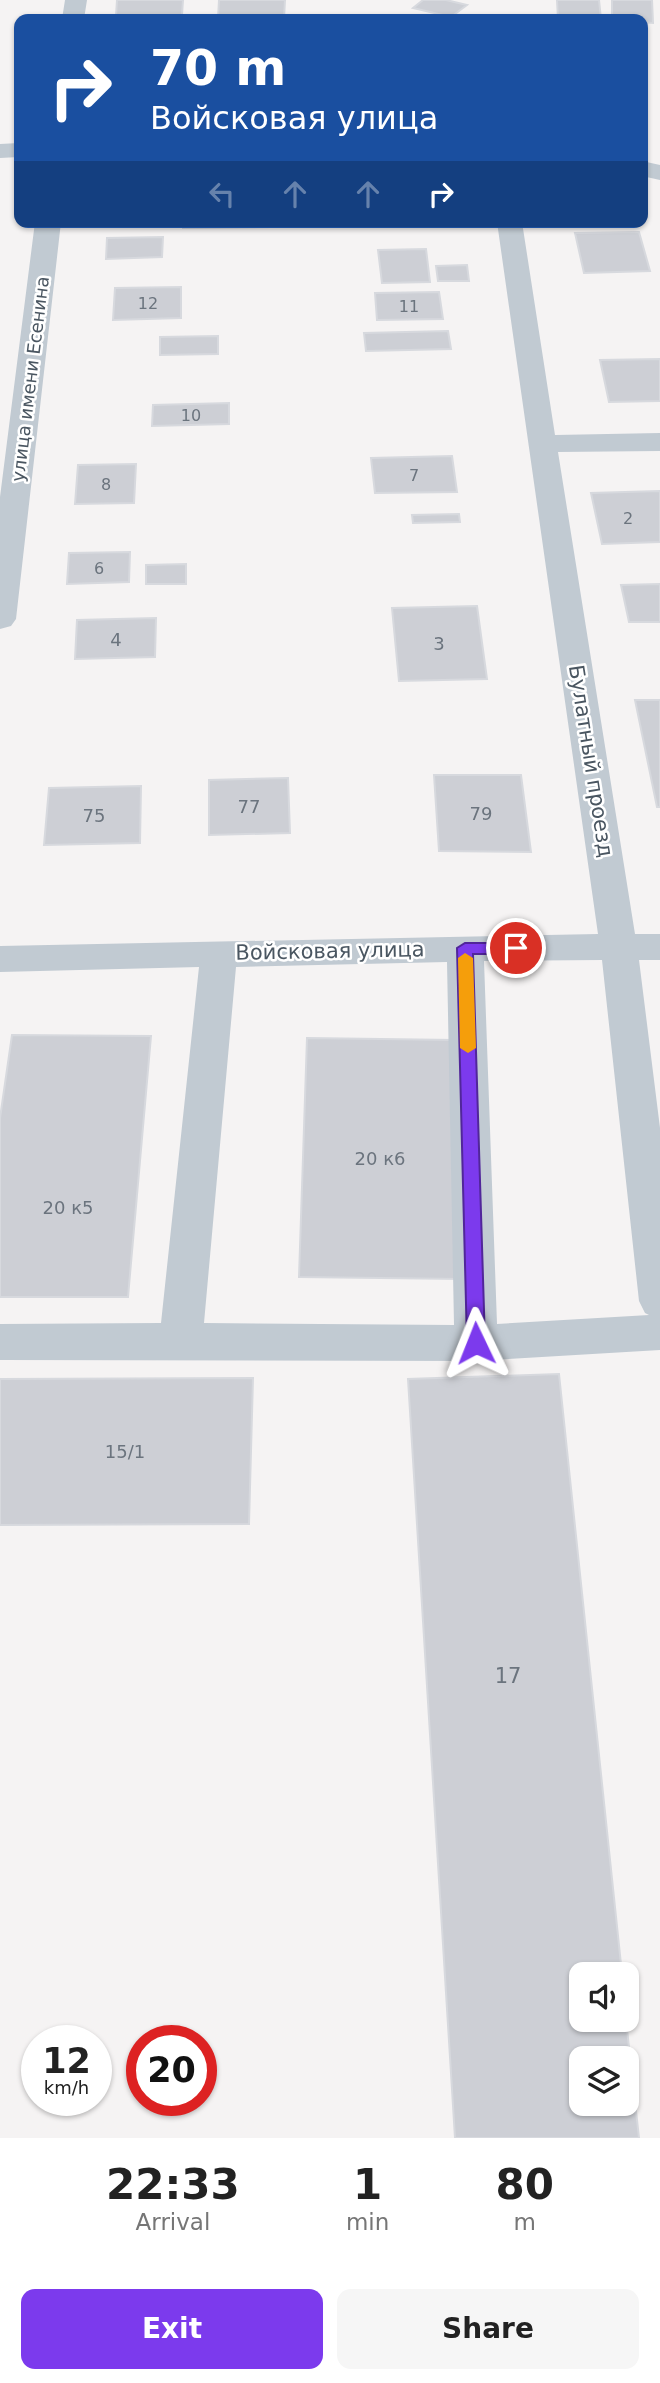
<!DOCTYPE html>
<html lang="en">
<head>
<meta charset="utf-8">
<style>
  :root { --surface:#fff; --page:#f6f6f6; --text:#222; --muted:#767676; --accent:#7c3aed }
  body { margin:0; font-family:"DejaVu Sans",sans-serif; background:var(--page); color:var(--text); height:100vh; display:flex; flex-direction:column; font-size:26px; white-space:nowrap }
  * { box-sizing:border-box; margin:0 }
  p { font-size:23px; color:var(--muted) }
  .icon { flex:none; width:38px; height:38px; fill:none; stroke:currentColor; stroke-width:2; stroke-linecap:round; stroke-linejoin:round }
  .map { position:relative; height:2138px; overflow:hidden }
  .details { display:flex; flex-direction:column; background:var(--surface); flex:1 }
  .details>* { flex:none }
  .hud { position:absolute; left:14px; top:14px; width:634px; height:214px; border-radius:14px; box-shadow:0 2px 5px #0004; background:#1a4fa0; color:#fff; overflow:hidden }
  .buttons { position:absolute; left:569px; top:1962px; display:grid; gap:14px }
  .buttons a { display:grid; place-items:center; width:70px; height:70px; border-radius:14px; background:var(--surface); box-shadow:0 2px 5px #0004; font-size:35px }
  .speed { position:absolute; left:21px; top:2025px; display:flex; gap:14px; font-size:35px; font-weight:700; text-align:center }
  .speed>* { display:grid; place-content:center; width:91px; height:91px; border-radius:50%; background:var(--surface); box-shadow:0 2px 5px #0004; line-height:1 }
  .speed small { font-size:18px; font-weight:400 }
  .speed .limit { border:10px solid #d22; background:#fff; color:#111 }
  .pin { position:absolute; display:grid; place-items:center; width:60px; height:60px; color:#fff; margin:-30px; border:4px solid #fff; border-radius:50%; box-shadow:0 2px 7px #0007 }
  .me { position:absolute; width:77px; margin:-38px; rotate:358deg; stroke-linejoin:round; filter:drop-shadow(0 0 5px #0008) }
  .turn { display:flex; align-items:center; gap:24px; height:147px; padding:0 21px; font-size:32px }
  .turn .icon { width:91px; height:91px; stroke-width:2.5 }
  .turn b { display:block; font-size:49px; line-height:60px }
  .lanes { display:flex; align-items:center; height:66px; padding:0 21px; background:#0003; justify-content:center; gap:35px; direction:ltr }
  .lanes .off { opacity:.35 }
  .eta { display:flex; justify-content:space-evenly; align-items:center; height:119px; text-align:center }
  .eta b { font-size:42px; font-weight:700; line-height:49px }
  .cta { display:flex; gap:14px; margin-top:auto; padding:14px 21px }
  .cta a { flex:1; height:80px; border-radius:14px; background:var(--accent); color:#fff; font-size:28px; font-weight:700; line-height:80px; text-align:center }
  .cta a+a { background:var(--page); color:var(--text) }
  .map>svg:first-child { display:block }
  .building { fill:#cdcfd5; stroke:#d7d9de; stroke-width:2; fill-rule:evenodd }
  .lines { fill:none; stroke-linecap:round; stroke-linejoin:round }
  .minor { fill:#c1cad2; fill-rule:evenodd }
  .route { fill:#7c3aed; stroke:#51269a; stroke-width:2 }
  .slow { fill:#f59e0b }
  .labels { text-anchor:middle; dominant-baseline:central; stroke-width:5; stroke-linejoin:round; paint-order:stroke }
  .far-number-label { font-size:16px; fill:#6b747e }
  .far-street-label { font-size:18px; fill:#4a5661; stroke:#fff }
  .number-label { font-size:18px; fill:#6b747e }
  .street-label { font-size:21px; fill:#4a5661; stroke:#fff }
  .near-number-label { font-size:21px; fill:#6b747e }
</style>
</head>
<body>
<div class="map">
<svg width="660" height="2138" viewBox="0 0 660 2138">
  <rect width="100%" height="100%" fill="#f5f3f3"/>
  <path class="building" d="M117,0h66l-1,15 -66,1z
    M219,0h66l-1,19h-66z
    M423,0h23l21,5 -16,12 -38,-9z
    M557,0h42l2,19h-43z
    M612,0h40l1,23 -11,-1v-3h-30z
    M105,222h64l-1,3h-64z
    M183,222h87v5l-87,1z
    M639,232l11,39 -66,2 -9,-40z
    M163,237l-1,20 -56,2 1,-21z
    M426,249l4,33 -48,1 -4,-33z
    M467,265l2,16h-31l-2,-15z
    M181,287v31l-68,2 2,-32z
    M439,292l4,27 -66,1 -2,-27z
    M448,331l3,18 -85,2 -2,-18z
    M218,336v18l-58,1v-18z
    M660,359v42l-51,1 -9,-42z
    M229,403v21l-77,2 1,-21z
    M452,456l5,36 -82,1 -4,-35z
    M136,464l-2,39 -59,1 3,-39z
    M660,491v51l-58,2 -11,-51z
    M459,514l1,8 -47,1 -1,-8z
    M130,552l-1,30 -62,2 2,-31z
    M186,564v20h-40v-19z
    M660,584v38h-31l-8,-37z
    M477,606l10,73 -88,2 -7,-73z
    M156,618l-1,39 -80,2 2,-39z
    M635,700h25v107h-3z
    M434,775h87l10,77 -92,-1z
    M288,778l2,55 -81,2v-55z
    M141,786l-1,57 -96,2 5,-57z
    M12,1035l139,1 -23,261h-128v-179z
    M307,1038l147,2 7,239 -162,-2z
    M559,1374l63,600h-41v46h45l13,118h-184l-47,-759zM581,2058h45v46h-45z
    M253,1378l-4,146 -249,1v-146z"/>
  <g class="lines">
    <path class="minor" d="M65,0h22l-3,19h-22z
      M19,143v14l-19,1v-14z
      M642,161l18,4v15l-18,-4z
      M35,222h26l-45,397 -5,7 -11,3v-132z
      M497,222h25l33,213 105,-2v18l-102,1 77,482h25v26h-21l21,168v222l-184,11 -476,-1v-36l161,-1 38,-356 -199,5v-26l598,-12zM602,960l37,341 6,12 4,2 -152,9 -13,-363zM447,962l7,363 -250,-2 32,-356z"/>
  </g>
  <path class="route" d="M465,943h51l8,5 -8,6h-43l12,389 -2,5 -7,3 -6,-3 -3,-5 -10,-395z"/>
  <path class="slow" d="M465,953l8,5 3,90 -8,5 -8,-5 -2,-90z"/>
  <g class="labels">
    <g class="far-number-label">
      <text x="148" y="303">12</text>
      <text x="409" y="306">11</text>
      <text x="191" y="415">10</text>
      <text x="414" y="475">7</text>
      <text x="106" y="484">8</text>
      <text x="628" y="518">2</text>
      <text x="99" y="568">6</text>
    </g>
    <g class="far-street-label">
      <text transform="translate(30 379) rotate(-83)">улица имени Есенина</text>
    </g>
    <g class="number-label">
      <text x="116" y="639">4</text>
      <text x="439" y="643">3</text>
      <text x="249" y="806">77</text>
      <text x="481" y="813">79</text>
      <text x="94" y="815">75</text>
      <text x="380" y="1158">20 к6</text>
      <text x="68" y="1207">20 к5</text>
      <text x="125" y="1451">15/1</text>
    </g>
    <g class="street-label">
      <text transform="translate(591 761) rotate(81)">Булатный проезд</text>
      <text transform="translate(330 951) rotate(-1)">Войсковая улица</text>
    </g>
    <g class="near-number-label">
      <text x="508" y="1676">17</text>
    </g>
  </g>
</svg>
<div class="buttons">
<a><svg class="icon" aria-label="sound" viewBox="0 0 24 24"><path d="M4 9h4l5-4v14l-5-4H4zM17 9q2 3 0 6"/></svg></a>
<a><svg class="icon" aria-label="layers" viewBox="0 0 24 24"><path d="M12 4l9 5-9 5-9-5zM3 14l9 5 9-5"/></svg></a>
</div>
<div class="speed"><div>12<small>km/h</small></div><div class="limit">20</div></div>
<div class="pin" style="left:516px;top:948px;background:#d93025"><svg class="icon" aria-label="arrive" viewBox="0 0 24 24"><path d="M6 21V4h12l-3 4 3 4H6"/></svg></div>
<svg class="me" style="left:476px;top:1343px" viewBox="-20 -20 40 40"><path d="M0-17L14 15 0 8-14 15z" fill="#7c3aed" stroke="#fff" stroke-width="4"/></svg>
<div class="hud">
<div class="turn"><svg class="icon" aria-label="right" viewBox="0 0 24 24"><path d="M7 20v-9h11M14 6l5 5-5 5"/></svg><div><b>70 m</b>Войсковая улица</div></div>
<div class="lanes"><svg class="icon off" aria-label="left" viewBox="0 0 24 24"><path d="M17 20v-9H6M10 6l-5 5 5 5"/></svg><svg class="icon off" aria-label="ahead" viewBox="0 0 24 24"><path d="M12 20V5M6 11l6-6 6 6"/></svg><svg class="icon off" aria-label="ahead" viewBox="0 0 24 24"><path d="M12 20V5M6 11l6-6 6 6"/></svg><svg class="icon" aria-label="right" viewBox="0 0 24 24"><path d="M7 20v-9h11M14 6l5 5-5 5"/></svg></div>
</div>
</div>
<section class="details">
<div class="eta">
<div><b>22:33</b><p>Arrival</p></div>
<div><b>1</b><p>min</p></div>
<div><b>80</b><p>m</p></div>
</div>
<div class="cta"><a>Exit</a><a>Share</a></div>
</section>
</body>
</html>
